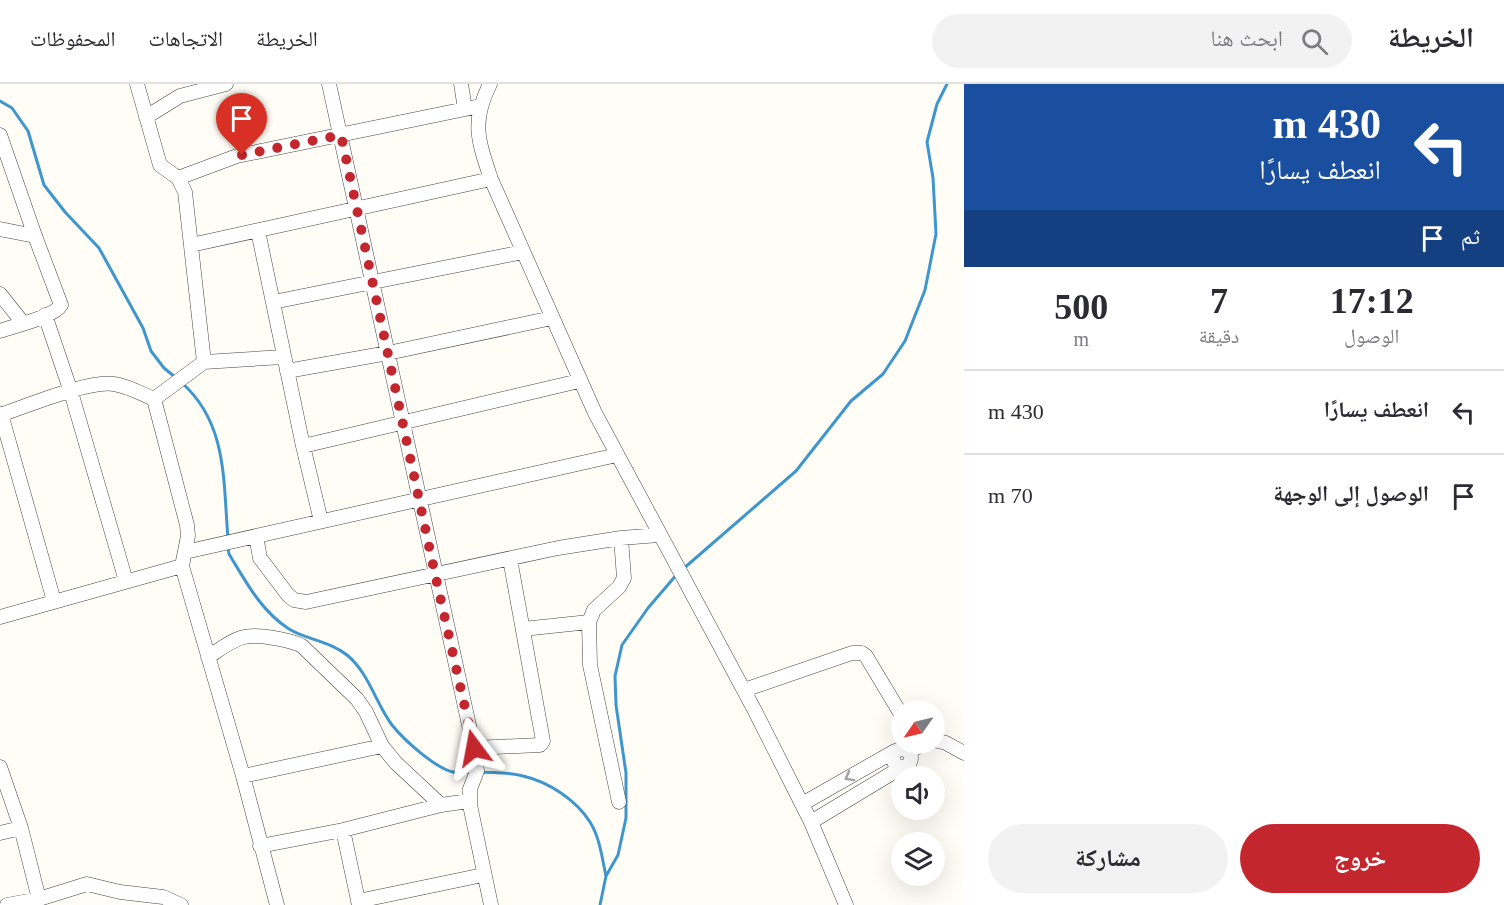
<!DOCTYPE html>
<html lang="ar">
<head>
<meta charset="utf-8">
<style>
  :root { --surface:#fff; --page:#f2f2f3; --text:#2b2b33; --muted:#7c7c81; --line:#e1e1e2; --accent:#c4262e }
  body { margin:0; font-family:"Times New Roman","Noto Naskh Arabic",serif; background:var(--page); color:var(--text); direction:rtl; height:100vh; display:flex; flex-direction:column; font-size:22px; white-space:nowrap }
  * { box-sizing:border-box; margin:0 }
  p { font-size:20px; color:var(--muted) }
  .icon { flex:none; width:33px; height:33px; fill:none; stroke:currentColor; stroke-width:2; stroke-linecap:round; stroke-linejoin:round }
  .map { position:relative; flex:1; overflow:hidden; direction:ltr }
  .details { display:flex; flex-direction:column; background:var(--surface); width:540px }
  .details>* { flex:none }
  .hud { background:#1a4fa0; color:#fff; overflow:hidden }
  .needle { width:39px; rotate:236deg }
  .buttons { position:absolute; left:891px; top:616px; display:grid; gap:12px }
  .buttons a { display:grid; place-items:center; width:54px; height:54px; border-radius:50%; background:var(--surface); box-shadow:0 6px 24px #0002; font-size:30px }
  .pin { position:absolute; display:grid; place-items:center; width:51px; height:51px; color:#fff; margin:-62px -26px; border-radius:50% 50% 50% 0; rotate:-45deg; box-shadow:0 0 6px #0007 }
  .pin .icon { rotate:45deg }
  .me { position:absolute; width:66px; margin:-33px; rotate:347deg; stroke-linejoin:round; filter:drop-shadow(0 0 4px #0008) }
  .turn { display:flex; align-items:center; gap:21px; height:126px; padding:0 24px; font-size:27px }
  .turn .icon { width:78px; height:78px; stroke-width:2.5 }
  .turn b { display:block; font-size:42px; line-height:51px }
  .then { display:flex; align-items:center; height:57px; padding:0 24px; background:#0003; gap:12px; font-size:22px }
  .eta { display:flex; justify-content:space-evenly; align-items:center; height:102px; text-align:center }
  .eta b { font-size:36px; font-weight:800; line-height:42px }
  .primary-button { display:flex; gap:12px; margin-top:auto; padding:12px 24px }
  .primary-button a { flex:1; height:69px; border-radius:36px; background:var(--accent); color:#fff; font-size:24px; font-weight:800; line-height:69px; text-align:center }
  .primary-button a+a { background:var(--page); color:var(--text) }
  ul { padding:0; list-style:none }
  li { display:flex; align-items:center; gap:18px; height:84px; padding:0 24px; border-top:2px solid var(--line) }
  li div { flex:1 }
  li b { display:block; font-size:22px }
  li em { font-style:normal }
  header { display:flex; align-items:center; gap:36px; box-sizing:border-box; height:84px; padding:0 30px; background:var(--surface); border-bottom:2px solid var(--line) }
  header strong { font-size:28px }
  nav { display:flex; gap:33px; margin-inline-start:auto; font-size:21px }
  .search { width:420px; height:54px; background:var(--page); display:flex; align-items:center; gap:15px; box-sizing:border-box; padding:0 21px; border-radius:33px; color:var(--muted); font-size:22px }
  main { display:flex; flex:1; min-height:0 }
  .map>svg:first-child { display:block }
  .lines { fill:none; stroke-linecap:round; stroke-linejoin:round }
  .stream { stroke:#3f96cf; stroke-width:3 }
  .minor-casing { stroke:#444; stroke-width:15 }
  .minor { stroke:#fff; stroke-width:14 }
  .oneway { stroke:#a0a0a0 }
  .route { stroke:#c4262e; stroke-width:10; stroke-dasharray:0 18 }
</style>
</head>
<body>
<header>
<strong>الخريطة</strong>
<div class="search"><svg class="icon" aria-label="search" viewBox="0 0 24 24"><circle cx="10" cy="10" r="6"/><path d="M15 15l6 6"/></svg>ابحث هنا</div>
<nav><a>الخريطة</a><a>الاتجاهات</a><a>المحفوظات</a></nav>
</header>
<main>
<section class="details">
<div class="hud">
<div class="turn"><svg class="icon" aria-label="left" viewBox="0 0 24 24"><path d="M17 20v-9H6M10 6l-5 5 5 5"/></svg><div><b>430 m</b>انعطف يسارًا</div></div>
<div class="then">ثم<svg class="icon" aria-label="arrive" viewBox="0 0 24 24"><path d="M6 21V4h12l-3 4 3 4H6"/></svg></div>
</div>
<div class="eta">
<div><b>17:12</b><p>الوصول</p></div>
<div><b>7</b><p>دقيقة</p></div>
<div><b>500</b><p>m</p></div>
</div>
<ul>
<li><svg class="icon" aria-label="left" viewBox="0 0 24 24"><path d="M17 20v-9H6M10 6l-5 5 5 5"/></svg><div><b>انعطف يسارًا</b></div><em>430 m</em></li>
<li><svg class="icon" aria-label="arrive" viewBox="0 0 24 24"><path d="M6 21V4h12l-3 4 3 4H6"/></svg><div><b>الوصول إلى الوجهة</b></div><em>70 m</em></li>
</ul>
<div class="primary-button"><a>خروج</a><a>مشاركة</a></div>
</section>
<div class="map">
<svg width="964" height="821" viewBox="0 0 964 821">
  <rect width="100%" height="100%" fill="#fffdf5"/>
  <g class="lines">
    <path class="stream" d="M0,17l12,7 16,23 16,54 21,27 34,36 44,80 8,23 13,17 11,9
      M182,299c46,41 41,99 46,155
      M228,464l1,6c17,28 32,57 60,75 18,11 41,12 58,26 22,18 29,49 45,70 12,15 43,43 61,47 6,2 13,0 19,0
      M683,485l113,-98 55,-70 32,-27 22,-33 20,-51 11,-56 -3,-56 -6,-36 10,-38 10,-20
      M481,688c13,1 29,0 42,4 26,6 53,24 67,46 10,16 12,36 16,54
      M600,821l6,-29 12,-21 8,-37v-45l-10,-68 -1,-29 7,-31 26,-37 30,-35"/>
    <g class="minor-casing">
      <path id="minor" d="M137,0l23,81 18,13
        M329,0c50,221 95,443 145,664l3,23 -7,18v16l21,100
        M461,0l4,25
        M490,0c-19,38 -12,56 1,95l104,234 160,298 56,111 35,83
        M146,33l34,-21 46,-12
        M0,51l35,101 26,69c-7,12 -47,21 -61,26
        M0,145l35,7
        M258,147l45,215 18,75
        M191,161l300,-66
        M0,210l23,29
        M273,218l250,-50
        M45,231l26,77 55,189
        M204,278l79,-5
        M287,287l101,-18 164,-35
        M154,315l50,-37 -19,-170 -7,-14 59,-22 243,-50
        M1,330l53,187
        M0,331c27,-9 89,-35 114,-31 14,2 28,10 40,15
        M303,362l276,-65
        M256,452l4,22 28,37 6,5 12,2 252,-54 63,-10 38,-3
        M185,468l432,-97
        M182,482l61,210 34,129
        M0,533l182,-51 6,-30 -1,-11 -33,-126
        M523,545l66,-7
        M208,573c27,-18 33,-25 66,-19 10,2 19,3 28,8l55,53 9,13 16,34
        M744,606l108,-37h10l4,3 36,60
        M934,656l12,3 18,10
        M474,664l66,-3 3,-4 -33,-182
        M893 674a9 9 0 1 1 18 0a9 9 0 1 1-18 0Z
        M908,668l16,-8
        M0,683l21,61 18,71
        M243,692l139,-30 14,17 45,42
        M619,718l-29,-137 -1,-43 5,-12 25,-23 5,-9 -3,-40
        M802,720l93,-53
        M811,738l91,-55
        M343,746l16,75
        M0,749l21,-5
        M260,762l83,-16 98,-25 28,-4
        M358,817l125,-26
        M7,821l32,-6 48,-15 33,8 43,5 18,8"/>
    </g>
    <use href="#minor" class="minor"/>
  </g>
  <defs><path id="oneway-chevron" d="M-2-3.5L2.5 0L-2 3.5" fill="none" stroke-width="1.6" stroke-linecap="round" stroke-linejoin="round" transform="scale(1.5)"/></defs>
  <use class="oneway" href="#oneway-chevron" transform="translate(849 693) rotate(151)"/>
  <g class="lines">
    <path class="route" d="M242,71l99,-20 94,439 39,174"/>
  </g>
</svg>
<div class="buttons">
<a><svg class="needle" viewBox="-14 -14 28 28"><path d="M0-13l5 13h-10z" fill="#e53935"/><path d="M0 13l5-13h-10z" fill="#7c7c81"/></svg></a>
<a><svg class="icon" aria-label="sound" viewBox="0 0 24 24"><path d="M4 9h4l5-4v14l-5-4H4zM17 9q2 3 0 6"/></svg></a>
<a><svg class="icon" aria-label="layers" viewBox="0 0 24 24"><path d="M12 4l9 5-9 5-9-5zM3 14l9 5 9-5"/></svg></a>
</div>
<div class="pin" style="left:242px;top:71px;background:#d93025"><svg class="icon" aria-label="arrive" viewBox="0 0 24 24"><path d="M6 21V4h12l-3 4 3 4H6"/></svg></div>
<svg class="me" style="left:474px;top:664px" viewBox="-20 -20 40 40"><path d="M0-17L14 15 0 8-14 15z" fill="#c4262e" stroke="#fff" stroke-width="4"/></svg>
</div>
</main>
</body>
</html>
